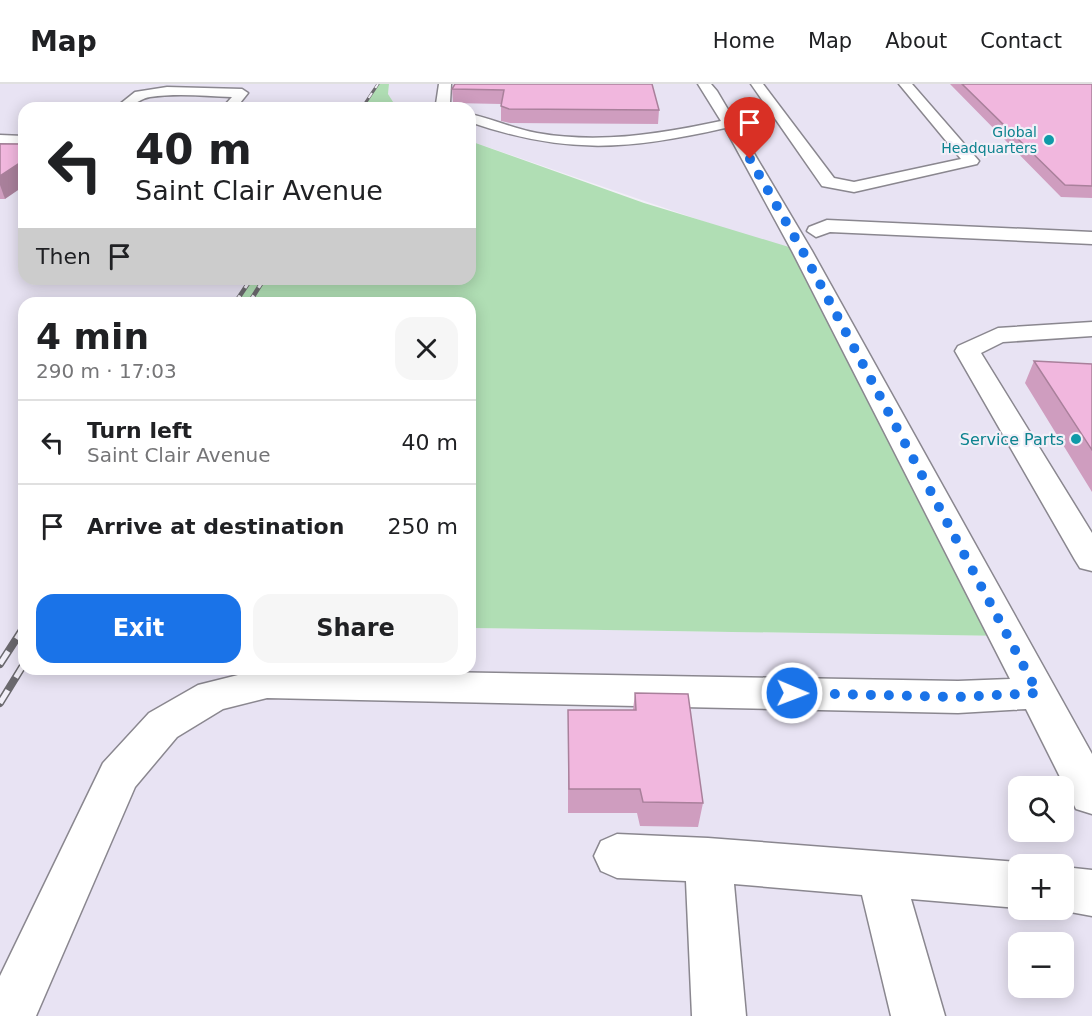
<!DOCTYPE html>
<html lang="en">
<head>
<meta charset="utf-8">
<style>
  :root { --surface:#fff; --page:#f6f6f6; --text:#202124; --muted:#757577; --line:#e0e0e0; --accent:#1a73e8 }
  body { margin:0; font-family:"DejaVu Sans",sans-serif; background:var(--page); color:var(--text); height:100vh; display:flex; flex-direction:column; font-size:22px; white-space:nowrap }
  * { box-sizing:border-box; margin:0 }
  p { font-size:20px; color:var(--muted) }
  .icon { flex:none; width:33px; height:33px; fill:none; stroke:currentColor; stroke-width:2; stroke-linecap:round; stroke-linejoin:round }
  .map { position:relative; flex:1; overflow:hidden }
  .side { position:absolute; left:18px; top:213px; width:458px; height:378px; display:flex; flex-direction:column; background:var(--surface); border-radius:18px; box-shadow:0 3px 15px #0003 }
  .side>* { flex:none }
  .banner { position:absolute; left:18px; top:18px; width:458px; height:183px; border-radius:18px; box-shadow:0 3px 15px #0003; background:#fff; color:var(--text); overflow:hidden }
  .fabs { position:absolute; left:1008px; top:692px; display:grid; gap:12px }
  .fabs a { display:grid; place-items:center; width:66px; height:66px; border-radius:12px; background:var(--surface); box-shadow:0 3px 15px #0003; font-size:30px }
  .pin { position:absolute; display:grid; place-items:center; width:51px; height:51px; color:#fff; margin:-62px -26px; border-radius:50% 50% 50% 0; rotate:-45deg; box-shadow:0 0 6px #0007 }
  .pin .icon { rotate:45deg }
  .me { position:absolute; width:66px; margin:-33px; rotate:91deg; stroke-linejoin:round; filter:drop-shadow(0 0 4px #0008) }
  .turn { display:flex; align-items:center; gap:21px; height:126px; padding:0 18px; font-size:27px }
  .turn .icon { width:78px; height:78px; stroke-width:2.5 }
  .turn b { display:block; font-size:42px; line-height:51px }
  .then { display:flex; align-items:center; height:57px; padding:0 18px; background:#0003; gap:12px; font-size:22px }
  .round { display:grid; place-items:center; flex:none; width:63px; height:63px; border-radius:18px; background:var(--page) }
  .overview { display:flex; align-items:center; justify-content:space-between; height:102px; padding:0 18px }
  h1 { font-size:36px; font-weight:800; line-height:45px }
  .action { display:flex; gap:12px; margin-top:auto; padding:12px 18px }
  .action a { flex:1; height:69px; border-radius:18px; background:var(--accent); color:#fff; font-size:24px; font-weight:800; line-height:69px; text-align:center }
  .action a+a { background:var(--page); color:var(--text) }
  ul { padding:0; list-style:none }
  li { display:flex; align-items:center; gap:18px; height:84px; padding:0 18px; border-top:2px solid var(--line) }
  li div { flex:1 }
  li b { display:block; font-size:22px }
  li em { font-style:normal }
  header { display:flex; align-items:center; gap:36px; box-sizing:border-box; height:84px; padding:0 30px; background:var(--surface); border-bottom:2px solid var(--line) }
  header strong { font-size:28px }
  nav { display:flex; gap:33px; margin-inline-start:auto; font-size:21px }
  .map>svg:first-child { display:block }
  .built { fill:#e8e3f3; fill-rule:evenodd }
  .green { fill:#b0deb4 }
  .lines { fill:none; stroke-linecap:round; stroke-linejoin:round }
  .minor-casing { stroke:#8a878f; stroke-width:3 }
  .minor { fill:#fff; fill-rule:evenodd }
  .rail-far2-casing { stroke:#6b696e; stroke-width:3 }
  .rail-far1-casing { stroke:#6b696e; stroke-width:4.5 }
  .rail-casing { stroke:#6b696e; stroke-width:8 }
  .rail-far2 { stroke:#f2eff8; stroke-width:2; stroke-dasharray:6; stroke-linecap:butt }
  .rail-far1 { stroke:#f2eff8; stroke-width:3; stroke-dasharray:9; stroke-linecap:butt }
  .rail { stroke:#f2eff8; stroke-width:5; stroke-dasharray:15; stroke-linecap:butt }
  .wall { fill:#cf9dbf }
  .shaded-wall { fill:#a9809b }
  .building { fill:#f1b7de; stroke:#a9809b; stroke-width:1.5 }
  .route { stroke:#1a73e8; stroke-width:10; stroke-dasharray:0 18 }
  .culture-dot { fill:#0f9aa8; stroke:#f2eff8; stroke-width:2 }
  .labels { text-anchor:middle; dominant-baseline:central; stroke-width:4.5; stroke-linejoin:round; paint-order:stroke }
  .far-culture-label { font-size:14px; fill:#0d838f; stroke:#f2eff8; text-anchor:end }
  .culture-label { font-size:16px; fill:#0d838f; stroke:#f2eff8; text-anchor:end }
</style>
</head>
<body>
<header>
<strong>Map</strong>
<nav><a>Home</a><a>Map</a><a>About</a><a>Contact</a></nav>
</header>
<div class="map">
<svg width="1092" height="932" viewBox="0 0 1092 932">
  <rect width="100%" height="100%" fill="#f2eff8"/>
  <path class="built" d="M0,0h378l-16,24h-338v171h227l-16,24h-211v366h446v-41l536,8 -286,-409 -250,-86v-33h-73l-9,-14 1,-10h703v932h-1092zM1018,702h46v45h-46zM1018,780h46v45h-46zM1018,858h46v45h-46z"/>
  <path class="green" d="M378,0h11l-1,10 9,14h-35z
    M470,57l174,62 158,48 205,385 -537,-8v-325h-235l16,-24h219z"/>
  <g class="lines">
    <g class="minor-casing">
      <path id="minor" d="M439,0h12l-1,19 5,5h-15l-4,-4z
        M698,0h13l6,7 95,160 280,503v60l-16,-5 -50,-100 -68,4 -691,-15 -44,11 -46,28 -42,50 -99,229h-36v-40l103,-213 46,-50 49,-28 64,-16 696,12 52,-2 -218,-428 -67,-123c-96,22 -160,27 -255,-6v-8c23,5 44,15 67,19 62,11 123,1 184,-12z
        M751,0h12l71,94 20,4 107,-23 -62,-75h13l67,77 -2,3 -123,28 -32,-6z
        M167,3l75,2 6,4 -12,15h-14l10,-11c-27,-1 -55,-4 -82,0 -15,3 -14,11 -35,11l20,-16z
        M0,51l24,1v8l-24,-1z
        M827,136l265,12v12l-262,-12 -14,5 -9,-6 2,-4z
        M1092,238v14l-89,6 -22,11 111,180v38l-12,-3 -5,-8 -120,-209 3,-5 40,-18z
        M617,750l91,4 310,24 4,2h-4v44l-107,-9 34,117h-54l-29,-121 -128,-11 12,132h-54l-6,-135 -69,-3 -16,-7 -7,-15 7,-15z
        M1064,783l28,3v46l-38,-7h10z"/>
    </g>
    <use href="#minor" class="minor"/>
    <g class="rail-far2-casing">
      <path id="rail-far2" d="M362,24l16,-24"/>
    </g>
    <g class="rail-far1-casing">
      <path id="rail-far1" d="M235,219l16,-24
        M249,219l15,-24"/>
    </g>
    <g class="rail-casing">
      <path id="rail" d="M0,580l24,-37
        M0,619l24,-39"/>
    </g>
    <use href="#rail-far2" class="rail-far2"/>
    <use href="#rail-far1" class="rail-far1"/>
    <use href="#rail" class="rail"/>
  </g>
  <path class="wall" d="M455,0l204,26 -1,14 -148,-1 -9,-2v-17l-48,-1 -1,-14z
    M950,0h142v114l-31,-1z
    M0,60l5,55h-5z
    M1034,277l58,3v128l-67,-109z
    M635,609l68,110 -5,24 -58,-1 -3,-13h-69v-103h65z"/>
  <path class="shaded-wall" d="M24,76v26l-19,13 -5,-14v-9z"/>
  <path class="building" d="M455,0h197l7,26 -150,-1 -8,-3 3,-16 -52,-1z
    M962,0h130v102l-27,-1z
    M0,60h24v16l-24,16z
    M1034,277l58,3v86z
    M635,609l53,1 15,109 -60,-1 -3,-13h-71l-1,-79h68z"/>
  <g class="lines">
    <path class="route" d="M750,75l52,91 236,443 -80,4 -166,-4"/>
  </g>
  <g class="culture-dot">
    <circle cx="1049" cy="56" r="6"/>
    <circle cx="1076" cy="355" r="6"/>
  </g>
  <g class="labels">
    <g class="far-culture-label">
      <text x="1037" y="48">Global<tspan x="1037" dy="16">Headquarters</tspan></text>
    </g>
    <g class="culture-label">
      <text x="1064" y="355">Service Parts</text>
    </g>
  </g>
</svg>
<div class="fabs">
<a><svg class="icon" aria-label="search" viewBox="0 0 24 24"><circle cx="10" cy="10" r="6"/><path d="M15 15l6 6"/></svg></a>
<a>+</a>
<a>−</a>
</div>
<div class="pin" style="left:750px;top:75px;background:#d93025"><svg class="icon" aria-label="arrive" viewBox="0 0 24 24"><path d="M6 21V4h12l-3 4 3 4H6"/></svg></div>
<svg class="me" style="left:792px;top:609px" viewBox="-20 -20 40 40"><circle r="17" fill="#1a73e8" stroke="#fff" stroke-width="3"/><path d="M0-11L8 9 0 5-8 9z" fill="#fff"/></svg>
<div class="banner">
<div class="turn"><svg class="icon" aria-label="left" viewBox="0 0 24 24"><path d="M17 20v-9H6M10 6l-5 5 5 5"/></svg><div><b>40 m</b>Saint Clair Avenue</div></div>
<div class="then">Then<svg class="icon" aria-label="arrive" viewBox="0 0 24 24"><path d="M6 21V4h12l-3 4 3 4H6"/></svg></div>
</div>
<section class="side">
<div class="overview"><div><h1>4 min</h1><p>290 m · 17:03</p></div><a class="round"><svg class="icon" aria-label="close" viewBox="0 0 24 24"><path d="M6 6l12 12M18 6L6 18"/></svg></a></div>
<ul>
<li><svg class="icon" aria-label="left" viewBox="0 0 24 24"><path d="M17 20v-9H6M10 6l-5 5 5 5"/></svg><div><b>Turn left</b><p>Saint Clair Avenue</p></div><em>40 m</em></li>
<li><svg class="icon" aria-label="arrive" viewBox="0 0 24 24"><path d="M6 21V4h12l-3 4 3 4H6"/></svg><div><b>Arrive at destination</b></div><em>250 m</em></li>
</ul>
<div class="action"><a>Exit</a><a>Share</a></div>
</section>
</div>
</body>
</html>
